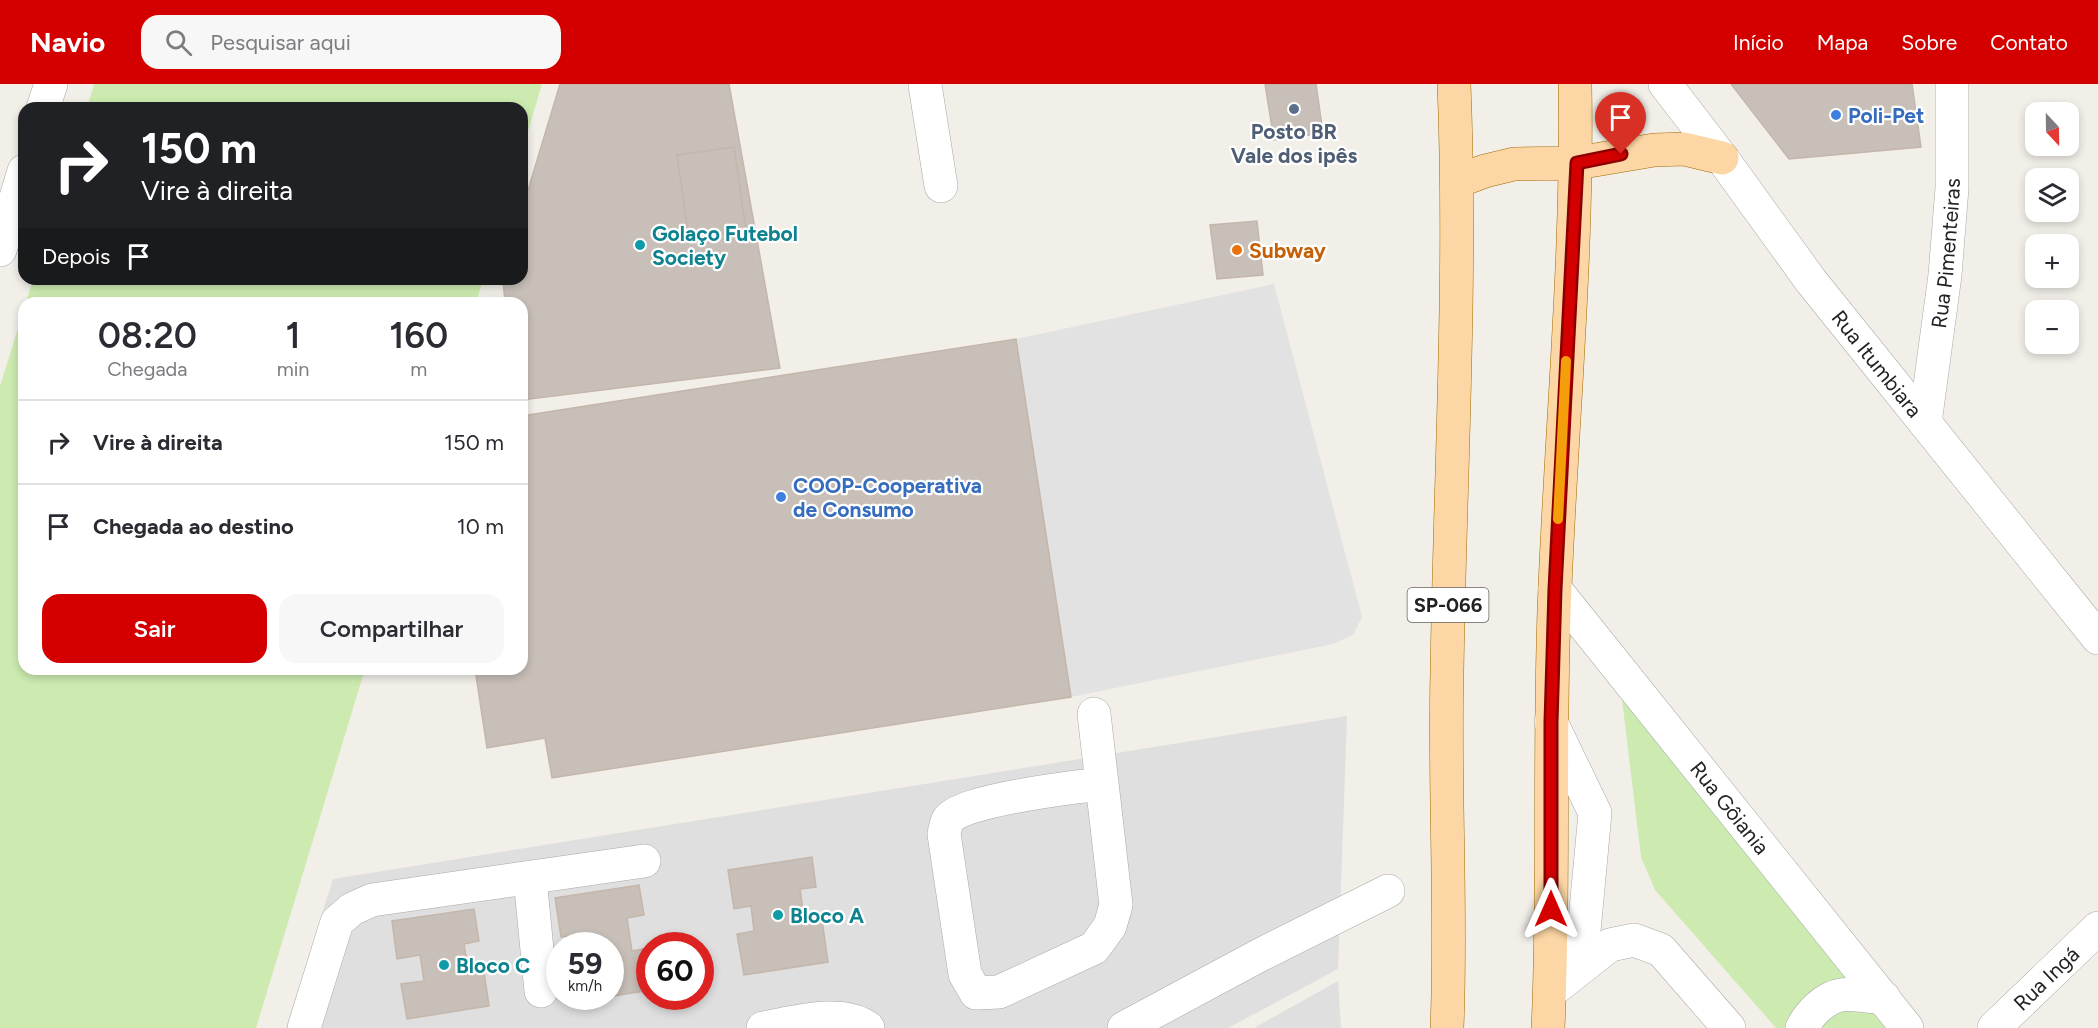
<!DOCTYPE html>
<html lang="pt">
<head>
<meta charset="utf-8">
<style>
  :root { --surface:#fff; --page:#f7f7f7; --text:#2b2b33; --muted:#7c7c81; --line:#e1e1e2; --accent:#d40000 }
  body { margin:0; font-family:Figtree,sans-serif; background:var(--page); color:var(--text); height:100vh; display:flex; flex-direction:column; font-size:22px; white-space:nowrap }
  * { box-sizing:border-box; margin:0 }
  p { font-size:20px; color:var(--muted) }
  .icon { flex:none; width:33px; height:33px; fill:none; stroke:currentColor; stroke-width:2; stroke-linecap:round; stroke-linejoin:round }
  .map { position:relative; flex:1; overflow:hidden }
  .panel { position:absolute; left:18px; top:213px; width:510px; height:378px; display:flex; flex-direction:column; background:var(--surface); border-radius:18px; box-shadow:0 3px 9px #0003 }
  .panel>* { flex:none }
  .banner { position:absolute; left:18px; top:18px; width:510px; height:183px; border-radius:18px; box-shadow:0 3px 9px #0003; background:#202124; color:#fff; overflow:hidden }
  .needle { width:39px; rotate:158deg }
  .buttons { position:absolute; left:2025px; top:18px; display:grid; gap:12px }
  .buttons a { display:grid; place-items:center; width:54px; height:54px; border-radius:12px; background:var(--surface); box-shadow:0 3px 9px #0003; font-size:30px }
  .speed { position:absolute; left:546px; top:848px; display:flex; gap:12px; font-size:30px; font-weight:700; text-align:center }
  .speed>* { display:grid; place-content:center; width:78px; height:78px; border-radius:50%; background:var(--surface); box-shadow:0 3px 9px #0003; line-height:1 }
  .speed small { font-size:15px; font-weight:400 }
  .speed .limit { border:9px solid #d22; background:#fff; color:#111 }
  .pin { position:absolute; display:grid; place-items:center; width:51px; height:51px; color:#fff; margin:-62px -26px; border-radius:50% 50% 50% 0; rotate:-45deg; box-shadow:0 0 6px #0007 }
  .pin .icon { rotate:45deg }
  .me { position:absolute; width:66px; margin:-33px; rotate:0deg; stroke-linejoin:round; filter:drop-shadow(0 0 4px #0008) }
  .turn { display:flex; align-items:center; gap:21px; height:126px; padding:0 24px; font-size:27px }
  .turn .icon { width:78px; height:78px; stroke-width:2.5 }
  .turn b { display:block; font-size:42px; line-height:51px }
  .then { display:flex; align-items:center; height:57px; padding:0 24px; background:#0003; gap:12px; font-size:22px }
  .eta { display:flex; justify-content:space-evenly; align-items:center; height:102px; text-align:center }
  .eta b { font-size:36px; font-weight:600; line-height:42px }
  .primary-button { display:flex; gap:12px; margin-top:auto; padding:12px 24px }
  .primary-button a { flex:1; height:69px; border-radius:18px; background:var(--accent); color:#fff; font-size:24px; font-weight:600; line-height:69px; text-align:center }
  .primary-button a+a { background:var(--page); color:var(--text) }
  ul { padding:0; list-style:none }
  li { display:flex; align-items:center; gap:18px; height:84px; padding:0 24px; border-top:2px solid var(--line) }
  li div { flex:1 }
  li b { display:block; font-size:22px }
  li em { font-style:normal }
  header { display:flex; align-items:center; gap:36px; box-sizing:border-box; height:84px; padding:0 30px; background:var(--accent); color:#fff }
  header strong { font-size:28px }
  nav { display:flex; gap:33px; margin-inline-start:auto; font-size:21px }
  .search { width:420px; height:54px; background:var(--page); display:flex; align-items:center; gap:15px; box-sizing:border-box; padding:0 21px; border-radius:18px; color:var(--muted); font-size:22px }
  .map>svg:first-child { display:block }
  .residential { fill:#e0dfdf; fill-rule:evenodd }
  .grass { fill:#cdebb0 }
  .parking { fill:#e2e2e2 }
  .building { fill:#c7bfb8; stroke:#c4b6ab; stroke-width:1.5 }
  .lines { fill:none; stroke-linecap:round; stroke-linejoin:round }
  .minor-casing { stroke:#a9a9a9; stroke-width:34 }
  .major-casing { stroke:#a06b00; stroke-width:34 }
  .minor { stroke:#fff; stroke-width:33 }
  .major { stroke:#fcd6a4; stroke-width:33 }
  .route-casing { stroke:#8a0000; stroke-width:15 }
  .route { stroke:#d40000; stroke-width:10 }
  .slow { stroke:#f59e0b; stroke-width:10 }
  .service-dot { fill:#5c6f8a; stroke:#fff; stroke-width:2 }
  .shop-dot { fill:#3f7fe0; stroke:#fff; stroke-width:2 }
  .culture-dot { fill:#0f9aa8; stroke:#fff; stroke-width:2 }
  .food-dot { fill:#e8710a; stroke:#fff; stroke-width:2 }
  .labels { text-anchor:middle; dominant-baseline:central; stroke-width:4.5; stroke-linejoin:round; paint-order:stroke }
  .shield { fill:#fff; stroke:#646464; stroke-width:1.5 }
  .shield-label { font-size:20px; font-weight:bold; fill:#222 }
  .shop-label { font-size:21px; font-weight:bold; fill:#366cbe; stroke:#fff; text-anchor:start }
  .service-label { font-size:21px; font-weight:bold; fill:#4e5e75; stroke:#fff }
  .culture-label { font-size:21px; font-weight:bold; fill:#0d838f; stroke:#fff; text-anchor:start }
  .food-label { font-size:21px; font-weight:bold; fill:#c56008; stroke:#fff; text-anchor:start }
  .street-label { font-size:21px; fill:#222; stroke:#fff }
</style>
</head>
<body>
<header>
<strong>Navio</strong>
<div class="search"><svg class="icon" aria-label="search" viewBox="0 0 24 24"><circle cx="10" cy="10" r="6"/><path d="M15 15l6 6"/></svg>Pesquisar aqui</div>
<nav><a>Início</a><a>Mapa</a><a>Sobre</a><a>Contato</a></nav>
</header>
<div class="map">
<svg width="2098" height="944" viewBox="0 0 2098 944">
  <rect width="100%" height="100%" fill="#f2efe9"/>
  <path class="residential" d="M1347,632l-9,253 -110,59h-942l47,-149zM560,861h50v51h-50zM650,861h50v51h-50z
    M1338,897l3,47h-87z"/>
  <path class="grass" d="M94,0h448l-20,67v-43h-435z
    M33,195h450l-7,24h-450z
    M24,225v360h341l-109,359h-256v-642z
    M1621,607l279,337h-124l-121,-138 -14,-33z"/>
  <path class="parking" d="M1274,200l88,333 -9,18 -20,9 -262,53 -55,-358z"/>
  <path class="building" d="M560,0h169l51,284 -258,32v-97h-17l-2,-24h19v-69z
    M1265,0h51l7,49 -49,7z
    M1731,0h181l9,63 -132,12z
    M734,63l12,84 -57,8 -12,-84z
    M1257,137l6,54 -46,4 -7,-54z
    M1016,255l55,358 -519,81 -7,-40 -58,10 -12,-79h47v-58l5,-1 -5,-32v-162z
    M812,773l4,30 -16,2 5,34 17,-3 6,42 -84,13 -7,-41 17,-3 -3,-25 -17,3 -6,-39z
    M639,801l5,30 -17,3 5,33 17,-3 1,42 -79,13 -1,-7h40v-51h-31l-1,-10 -17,2 -6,-39z
    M474,825l5,32 -15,3 5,31 15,-3 5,34 -82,13 -6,-35 23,-3 -4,-26 -23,4 -5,-38z"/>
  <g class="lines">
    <g class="minor-casing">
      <g id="minor">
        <path id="s1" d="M1665,0l57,74 89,123 287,357"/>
        <path d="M925,1l16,101"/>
        <path d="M43,24l8,-24"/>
        <path d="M0,166l24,-79"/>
        <path id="s2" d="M1925,339l20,-148 7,-87v-104"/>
        <path id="s3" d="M1555,505l352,439"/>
        <path d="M1094,630l22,191 -6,21 -16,22 -95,44 -23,1 -11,-19 -21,-140c1,-4 2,-11 4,-14 12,-20 128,-33 154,-36"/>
        <path d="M530,794l11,113"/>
        <path d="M1551,895l33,-48 11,-118 -44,-91"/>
        <path d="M1558,902l52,-41 24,-5 27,10 68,78"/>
        <path d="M304,944l33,-106 15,-13 20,-9 272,-39"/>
        <path d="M763,944c29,-5 80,-20 105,0"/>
        <path d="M1124,944l136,-73 128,-64"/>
        <path d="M1802,944c7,-14 22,-30 39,-33 12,-2 29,2 43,3"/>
        <path id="s4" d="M1994,944l104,-100"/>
      </g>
    </g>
    <g class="major-casing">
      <path id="major" d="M1458,97l27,-10 29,-7 63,-1 77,-13 30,-1 38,9
        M1447,944c5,-119 -3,-237 0,-356 3,-196 15,-392 7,-588
        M1548,944c7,-147 0,-294 7,-441 7,-168 23,-335 20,-503"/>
    </g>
    <use href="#minor" class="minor"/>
    <use href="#major" class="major"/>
  </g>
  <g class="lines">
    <g class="route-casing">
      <path id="route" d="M1551,825v-187l4,-133 22,-426 44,-9"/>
    </g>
    <use href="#route" class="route"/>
    <path class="slow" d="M1558,435l8,-158"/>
  </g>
  <circle class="service-dot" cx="1294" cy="25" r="6"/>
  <g class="shop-dot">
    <circle cx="1836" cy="31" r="6"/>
    <circle cx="781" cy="413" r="6"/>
  </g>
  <g class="culture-dot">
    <circle cx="640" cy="161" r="6"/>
    <circle cx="778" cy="831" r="6"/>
    <circle cx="444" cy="881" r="6"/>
  </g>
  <circle class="food-dot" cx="1237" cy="166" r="6"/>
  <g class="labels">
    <rect class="shield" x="1407.5" y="504" width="81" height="34" rx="4.5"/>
    <g class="shield-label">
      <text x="1448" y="521">SP-066</text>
    </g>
    <g class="shop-label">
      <text x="1848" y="31">Poli-Pet</text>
      <text x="793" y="401">COOP-Cooperativa<tspan x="793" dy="24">de Consumo</tspan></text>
    </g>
    <g class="service-label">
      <text x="1294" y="47">Posto BR<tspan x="1294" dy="24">Vale dos ipês</tspan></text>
    </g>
    <g class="culture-label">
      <text x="652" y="149">Golaço Futebol<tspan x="652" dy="24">Society</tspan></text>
      <text x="790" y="831">Bloco A</text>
      <text x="456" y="881">Bloco C</text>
    </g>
    <g class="food-label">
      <text x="1249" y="166">Subway</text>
    </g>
    <g class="street-label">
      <text stroke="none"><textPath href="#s2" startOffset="171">Rua Pimenteiras</textPath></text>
      <text stroke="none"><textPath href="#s1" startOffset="351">Rua Itumbiara</textPath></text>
      <text stroke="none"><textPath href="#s3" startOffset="280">Rua Gôiania</textPath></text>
      <text stroke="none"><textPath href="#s4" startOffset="72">Rua Ingá</textPath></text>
    </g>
  </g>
</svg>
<div class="buttons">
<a><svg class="needle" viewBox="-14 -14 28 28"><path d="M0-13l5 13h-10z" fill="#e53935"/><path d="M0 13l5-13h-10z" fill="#7c7c81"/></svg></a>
<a><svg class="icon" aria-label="layers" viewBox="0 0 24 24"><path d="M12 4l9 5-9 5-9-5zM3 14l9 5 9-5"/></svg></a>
<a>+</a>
<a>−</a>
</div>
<div class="speed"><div>59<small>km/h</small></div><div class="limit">60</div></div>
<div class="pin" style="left:1621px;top:70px;background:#d93025"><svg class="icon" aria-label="arrive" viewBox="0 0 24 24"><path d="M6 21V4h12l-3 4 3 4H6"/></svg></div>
<svg class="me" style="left:1551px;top:825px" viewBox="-20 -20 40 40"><path d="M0-17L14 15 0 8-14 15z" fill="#d40000" stroke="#fff" stroke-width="4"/></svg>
<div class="banner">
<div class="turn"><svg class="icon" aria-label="right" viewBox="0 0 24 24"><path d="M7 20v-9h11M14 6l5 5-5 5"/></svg><div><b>150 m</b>Vire à direita</div></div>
<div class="then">Depois<svg class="icon" aria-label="arrive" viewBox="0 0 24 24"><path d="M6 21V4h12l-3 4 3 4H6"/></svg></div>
</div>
<section class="panel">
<div class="eta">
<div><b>08:20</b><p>Chegada</p></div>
<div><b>1</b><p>min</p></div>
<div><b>160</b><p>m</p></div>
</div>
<ul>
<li><svg class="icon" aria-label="right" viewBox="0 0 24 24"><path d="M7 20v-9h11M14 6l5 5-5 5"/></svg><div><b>Vire à direita</b></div><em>150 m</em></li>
<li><svg class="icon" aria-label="arrive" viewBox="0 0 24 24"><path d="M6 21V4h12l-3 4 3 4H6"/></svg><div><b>Chegada ao destino</b></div><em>10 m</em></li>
</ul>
<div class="primary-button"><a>Sair</a><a>Compartilhar</a></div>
</section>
</div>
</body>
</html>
